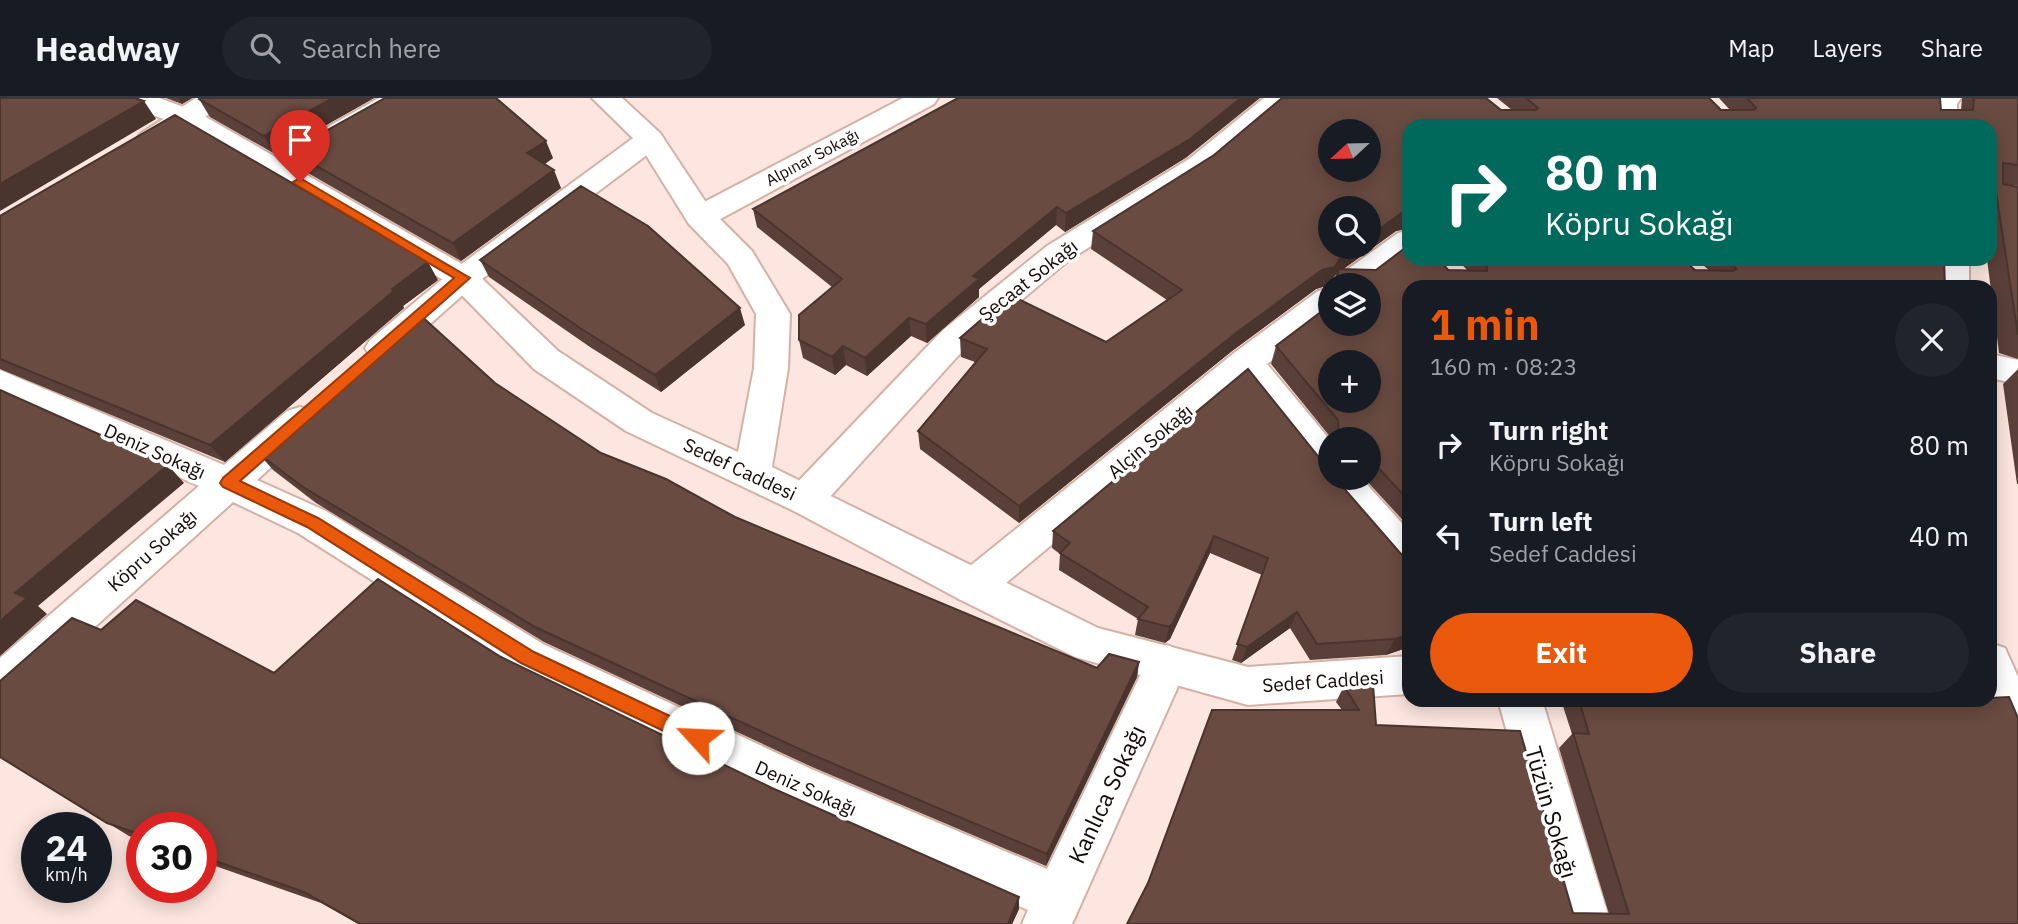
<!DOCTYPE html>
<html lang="en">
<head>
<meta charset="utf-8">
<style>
  :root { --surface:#171b24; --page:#20242c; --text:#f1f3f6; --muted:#9ea1a6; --line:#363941; --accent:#ea580c }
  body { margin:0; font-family:"IBM Plex Sans",sans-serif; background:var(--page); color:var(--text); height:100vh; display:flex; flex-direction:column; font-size:26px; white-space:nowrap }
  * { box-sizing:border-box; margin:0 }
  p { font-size:23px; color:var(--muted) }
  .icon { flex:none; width:38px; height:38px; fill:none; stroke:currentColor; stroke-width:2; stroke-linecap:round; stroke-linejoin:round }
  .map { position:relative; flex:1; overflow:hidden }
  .drawer { position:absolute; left:1402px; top:182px; width:595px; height:427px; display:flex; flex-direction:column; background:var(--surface); border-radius:21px; box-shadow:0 4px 18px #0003 }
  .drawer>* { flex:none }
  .banner { position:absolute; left:1402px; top:21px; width:595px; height:147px; border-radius:21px; box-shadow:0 4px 18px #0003; background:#00695c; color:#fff; overflow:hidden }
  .needle { width:46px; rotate:248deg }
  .buttons { position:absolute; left:1318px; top:21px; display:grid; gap:14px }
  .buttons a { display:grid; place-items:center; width:63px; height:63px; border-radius:50%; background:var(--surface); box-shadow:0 4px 18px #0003; font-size:35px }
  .speed { position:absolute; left:21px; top:714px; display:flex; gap:14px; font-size:35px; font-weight:700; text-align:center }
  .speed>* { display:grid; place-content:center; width:91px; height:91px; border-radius:50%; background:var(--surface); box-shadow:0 4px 18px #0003; line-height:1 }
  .speed small { font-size:18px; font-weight:400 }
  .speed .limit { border:10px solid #d22; background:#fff; color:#111 }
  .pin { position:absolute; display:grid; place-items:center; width:60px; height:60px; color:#fff; margin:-72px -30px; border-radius:50% 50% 50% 0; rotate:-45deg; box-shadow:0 0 7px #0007 }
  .pin .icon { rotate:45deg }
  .me { position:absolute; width:77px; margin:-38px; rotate:295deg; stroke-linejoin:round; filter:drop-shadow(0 0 5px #0008) }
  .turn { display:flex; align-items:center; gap:24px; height:147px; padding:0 28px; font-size:32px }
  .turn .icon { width:91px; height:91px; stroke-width:2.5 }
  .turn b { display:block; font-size:49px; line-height:60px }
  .round { display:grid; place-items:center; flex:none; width:74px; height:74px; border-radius:37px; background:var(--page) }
  .overview { display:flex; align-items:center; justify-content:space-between; height:119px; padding:0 28px }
  h1 { font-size:42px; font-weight:700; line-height:52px; color:var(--accent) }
  .primary-button { display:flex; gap:14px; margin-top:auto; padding:14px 28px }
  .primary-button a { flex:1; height:80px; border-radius:42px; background:var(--accent); color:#fff; font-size:28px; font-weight:700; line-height:80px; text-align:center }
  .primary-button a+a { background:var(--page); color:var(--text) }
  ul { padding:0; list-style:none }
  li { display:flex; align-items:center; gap:21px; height:91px; padding:0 28px }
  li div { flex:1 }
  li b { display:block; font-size:26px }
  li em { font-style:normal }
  header { display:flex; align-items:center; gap:42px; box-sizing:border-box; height:98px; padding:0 35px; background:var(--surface); border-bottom:2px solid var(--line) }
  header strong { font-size:33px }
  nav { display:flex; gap:38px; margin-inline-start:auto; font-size:24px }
  .search { width:490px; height:63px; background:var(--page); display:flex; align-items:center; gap:18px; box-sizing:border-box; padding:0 24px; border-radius:38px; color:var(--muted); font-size:26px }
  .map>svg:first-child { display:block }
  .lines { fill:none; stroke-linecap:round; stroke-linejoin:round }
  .street-casing { stroke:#d4b1a5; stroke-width:4 }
  .secondary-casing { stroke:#d4b1a5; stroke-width:4 }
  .street { fill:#fff; fill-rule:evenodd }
  .secondary { fill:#fff; fill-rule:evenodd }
  .wall { fill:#5a4038 }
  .shaded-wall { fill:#4a342e }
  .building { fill:#694b41; stroke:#4a342e; stroke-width:2; fill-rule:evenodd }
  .route { fill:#ea580c; stroke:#983908; stroke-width:2 }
  .labels { text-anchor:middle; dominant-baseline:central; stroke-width:7; stroke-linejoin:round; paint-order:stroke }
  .far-street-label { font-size:16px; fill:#130805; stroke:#fff }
  .street-label { font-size:19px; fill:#130805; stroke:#fff }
  .near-street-label { font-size:23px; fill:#130805; stroke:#fff }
</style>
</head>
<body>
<header>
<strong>Headway</strong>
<div class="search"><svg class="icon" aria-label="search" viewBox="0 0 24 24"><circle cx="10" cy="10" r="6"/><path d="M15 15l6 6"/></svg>Search here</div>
<nav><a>Map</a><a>Layers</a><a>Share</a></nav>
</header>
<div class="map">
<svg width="2018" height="826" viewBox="0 0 2018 826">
  <rect width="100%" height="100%" fill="#fce6df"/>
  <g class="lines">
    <g class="street-casing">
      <path id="street" d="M196,0h33l-4,6 -65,42 -10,3 -10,-3 -4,-6 4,-6z
        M379,0h34l-4,6 -123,70 -10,3 -10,-3 -5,-6 5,-6z
        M903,0h35l-4,6 -223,120 -11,2 -11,-2 -4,-7 4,-7z
        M1264,0h31l-86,73 -140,89 -102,86 -149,164 -13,4 -13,-4 -6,-11 6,-11 151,-158 104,-84 142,-87z
        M1933,0h28l-4,6v22h-28v-22z
        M650,33l10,2 4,6 -4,6 -186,140 -80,71 -12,4 -12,-4 -5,-8 5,-8 82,-69 188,-138z
        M1409,132v25l-41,31 -36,-1 5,-8 61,-44z
        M1937,161h32v28h-32z
        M1330,190v28l-63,48 63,76v38h31l48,53v43l-14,-5 -69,-81 -5,-11 -4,-1 -73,-93 -257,216 -14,5 -14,-5 -6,-12 6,-12 275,-222 84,-62z
        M1990,256l28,6v24l-28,-6z
        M0,272l224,95 63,-54 13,-4 13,4 5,9 -5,9 -56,51 69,31 217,133 268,125 236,100 105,-218 15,-6 15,6 6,13 -116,260h-50l6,-14 -249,-111 -266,-129 -215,-137 -65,-31 -218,197 -15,5v-46l199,-172 -199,-89z
        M1990,545l15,5 13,29v72l-16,-6 -18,-43h6z
        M1498,602h44l69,224h-50z"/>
    </g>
    <g class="secondary-casing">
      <path id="secondary" d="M120,0h39l38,14 277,159 84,80 94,62 86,39 16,-84 2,-54 -28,-50 -39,-40 -50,-80 -47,-46h30l38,35 51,77 41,41 38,63 -2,54 -16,99 326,161 150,39 161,-11v38l-161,11 -173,-48 -116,-58 -167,-89 -166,-79 -92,-62 -82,-84 -275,-161 -53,-20z
        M1990,549l15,6 7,14 -6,13 -15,6z"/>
    </g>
    <use href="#street" class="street"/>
    <use href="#secondary" class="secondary"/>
  </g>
  <path class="wall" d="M166,0h26l-10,6z
    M200,0h174l-99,56 -65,-37 -11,-18z
    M385,0h112l56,60 -8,6 16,24 -100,73 -160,-92 -11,-18z
    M1497,0h212l12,12h9l-11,-12h221l1,12h20l1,-12h56v88l-15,-2 15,3v172l-19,-6 -12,-94h3v-133h-581v102l-13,3 -53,38 124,1 -10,-11h225l13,11 15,1 -14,-12h248l1,28h-536v240l-45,-49h4v-39h-36l-61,-75 5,-18 92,-61h-35l3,-11 -7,11 -13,4 -84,62 -213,172 -99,-74 -2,-18 57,-69 -14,-5 -1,-19 146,4 61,-42 -76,-51 2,-18 121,-76 287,-45h11z
    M1187,59l-122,75 -9,-7 -77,64v8l-52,46 -16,-7 -44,40 -21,-11 -11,10 -32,-17 -4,-18 33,-53 -75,-60 -4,-18z
    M0,118l438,64 -35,26 1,2 -179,154 -225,-93z
    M480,162l265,65 -84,67 -71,-45 -101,-70z
    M2018,271v115h-1l-14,-100z
    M495,285l106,70 134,64 362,151 42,-6 -2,15 -91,189 -234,-99 -268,-125 -228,-139 -43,-33 -14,-16z
    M1330,374l79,175 -23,8 -76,5 -20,-32 -49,35 -9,-3 30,-85 -52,-22 -40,86 -5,4 -30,-8 3,-16 -79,-49 1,-16 -8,-6 1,-17z
    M101,532l173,43 227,-16 271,131 247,109v12l-7,15h-654l-37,-21 -120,-42v-33h-59v13l-13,-5 -129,-79z
    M1344,588l32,39 197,188 36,1 -50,-166 13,-14 -11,-34h403l54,224h-891l215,-214 -6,-8z"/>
  <path class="shaded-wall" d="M178,0h14l-10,6z
    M333,0h41l-99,56 -11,-18z
    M1241,0h19l-73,59 -122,75 1,-19z
    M144,3l12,18 -156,92v-27z
    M546,43l7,17 -19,13 -7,-18z
    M554,72l7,18 -100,73 -8,-18z
    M1057,109l-1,18 -77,64v8l-52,46 -1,-19 47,-48z
    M1409,113v17l-13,3 -58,42v-4l-2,5 -7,11 -13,4 -84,62 -213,172v-17l217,-173 119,-86h13v-10l35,-25z
    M428,164l10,18 -35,26 1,2 -179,154 -15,-17 182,-156z
    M740,210l5,17 -84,67 -6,-17z
    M909,220l2,18 -44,40 -2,-18z
    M843,248l3,19 -11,10 -3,-18z
    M168,367l16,18 -146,123 9,8 -47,42v-35l15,-28z
    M1214,438l-4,17 -40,86 -5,4 4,-16z
    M1297,514l-7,16 -49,35 6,-16z
    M1409,536v13l-23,8 9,-16z
    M1139,564l-2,15 -91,189 1,-12z
    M1019,799v12l-7,15h-4z"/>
  <path class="building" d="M0,0h135l9,3 -144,83z
    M200,0h133l-69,38 -65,-37z
    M385,0h111l50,43 -19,12 27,17 -101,73 -163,-92z
    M958,0h283l-51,41 -124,74 -9,-6 -84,69 6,3 -53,45 -17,-6 -44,40 -22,-12 -11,11 -33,-17v-25l43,-36 -89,-70z
    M1282,0h204l15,12h35l2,-2 -12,-10h183l12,12h33l2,-2 -9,-10h193l1,12h32l1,-12h44v67l-15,-2v21l15,3v148l-28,-182v-27h-581v85l-6,1 -35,25v-29h-38v39h25l-14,9 -6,11 -13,3 -86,63 -217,173 -101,-75 69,-82 -27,-11 50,-43 96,47 76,-52 -89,-59 121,-76zM1330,33h38v39h-38z
    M175,17l253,147 -36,27 2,2 -184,154 -210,-86v-143z
    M581,88l67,40 92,82 -85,67 -72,-45 -103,-70z
    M1409,147v14h30l9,11 39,1v-4l-7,-8h202l13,11 38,1 3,-2 -6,-10h214l1,28h-536v214l-39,-42h-2v-20h-29l-1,-19 -62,-74 54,-41v19h38v-39h-30v-16l38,1zM1330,264h38v39h-38z
    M418,215l77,70 106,70 65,26 69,38 362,151 12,-14 30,8 -92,192 -239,-101 -273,-126 -232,-140 -44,-33z
    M1248,271l73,91 4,2 5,10v6h5l66,76 8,2v78l-14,5 -78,5 -20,-32 -50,35 -10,-3 31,-86 -54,-22 -41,87 -4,4 -31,-8 10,-12 -88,-54 10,-10 -17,-12z
    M0,292l168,75 -153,128 12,5 -27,23z
    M378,481l123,78 271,131 247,109 -11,27h-647l-57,-32 -103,-36v-28h-59v7l-35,-12 -107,-66v-76l72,-63 29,12 35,-30 138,73z
    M1373,586l3,41 144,6 53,182 56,1 -56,-181 16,1 -10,-34h411v-2l19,-1 9,21v206h-891l21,-41 64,-173h147l-15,-24z"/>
  <path class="route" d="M300,80l170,100 -230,203 78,37 216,134 170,80 3,6 -3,6 -6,2 -7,-2 -170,-81 -214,-136 -84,-40 -3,-4 3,-5 231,-200 -159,-94 -2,-2z"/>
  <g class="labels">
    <g class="far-street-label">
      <text transform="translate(812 59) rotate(-28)">Alpınar Sokağı</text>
    </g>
    <g class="street-label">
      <text transform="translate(1028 182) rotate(-38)">Şecaat Sokağı</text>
      <text transform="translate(1150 343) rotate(-40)">Alçin Sokağı</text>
      <text transform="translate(155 353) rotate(24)">Deniz Sokağı</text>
      <text transform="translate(740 371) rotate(25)">Sedef Caddesi</text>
      <text transform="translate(152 452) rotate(-42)">Köpru Sokağı</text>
      <text transform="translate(1323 583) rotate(-4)">Sedef Caddesi</text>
      <text transform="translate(806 690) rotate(24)">Deniz Sokağı</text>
    </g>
    <g class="near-street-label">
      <text transform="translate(1106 696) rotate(-65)">Kanlıca Sokağı</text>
      <text transform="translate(1552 714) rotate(74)">Tüzün Sokağı</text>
    </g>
  </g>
</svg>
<div class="buttons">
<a><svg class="needle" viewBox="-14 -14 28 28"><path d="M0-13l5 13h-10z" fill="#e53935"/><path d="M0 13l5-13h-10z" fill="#9ea1a6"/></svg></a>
<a><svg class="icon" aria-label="search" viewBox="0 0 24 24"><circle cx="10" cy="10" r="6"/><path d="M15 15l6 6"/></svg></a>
<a><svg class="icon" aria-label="layers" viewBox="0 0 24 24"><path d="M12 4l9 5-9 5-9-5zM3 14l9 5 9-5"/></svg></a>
<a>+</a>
<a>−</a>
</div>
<div class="speed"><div>24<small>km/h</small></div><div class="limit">30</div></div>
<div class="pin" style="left:300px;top:84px;background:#d93025"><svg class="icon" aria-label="arrive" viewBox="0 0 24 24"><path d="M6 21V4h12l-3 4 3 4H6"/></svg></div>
<svg class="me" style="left:698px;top:640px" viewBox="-20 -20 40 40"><circle r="19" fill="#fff"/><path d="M0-13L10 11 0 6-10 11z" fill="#ea580c"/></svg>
<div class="banner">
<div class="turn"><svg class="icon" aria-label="right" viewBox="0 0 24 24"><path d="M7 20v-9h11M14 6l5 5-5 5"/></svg><div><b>80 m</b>Köpru Sokağı</div></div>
</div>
<section class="drawer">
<div class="overview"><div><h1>1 min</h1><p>160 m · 08:23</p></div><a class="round"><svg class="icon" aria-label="close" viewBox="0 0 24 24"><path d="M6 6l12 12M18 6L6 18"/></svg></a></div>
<ul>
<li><svg class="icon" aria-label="right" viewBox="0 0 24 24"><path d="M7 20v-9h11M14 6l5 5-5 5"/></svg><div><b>Turn right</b><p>Köpru Sokağı</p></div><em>80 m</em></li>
<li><svg class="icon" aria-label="left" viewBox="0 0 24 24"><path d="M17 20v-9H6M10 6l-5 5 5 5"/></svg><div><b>Turn left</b><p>Sedef Caddesi</p></div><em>40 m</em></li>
</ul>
<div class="primary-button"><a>Exit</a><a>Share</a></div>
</section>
</div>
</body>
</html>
